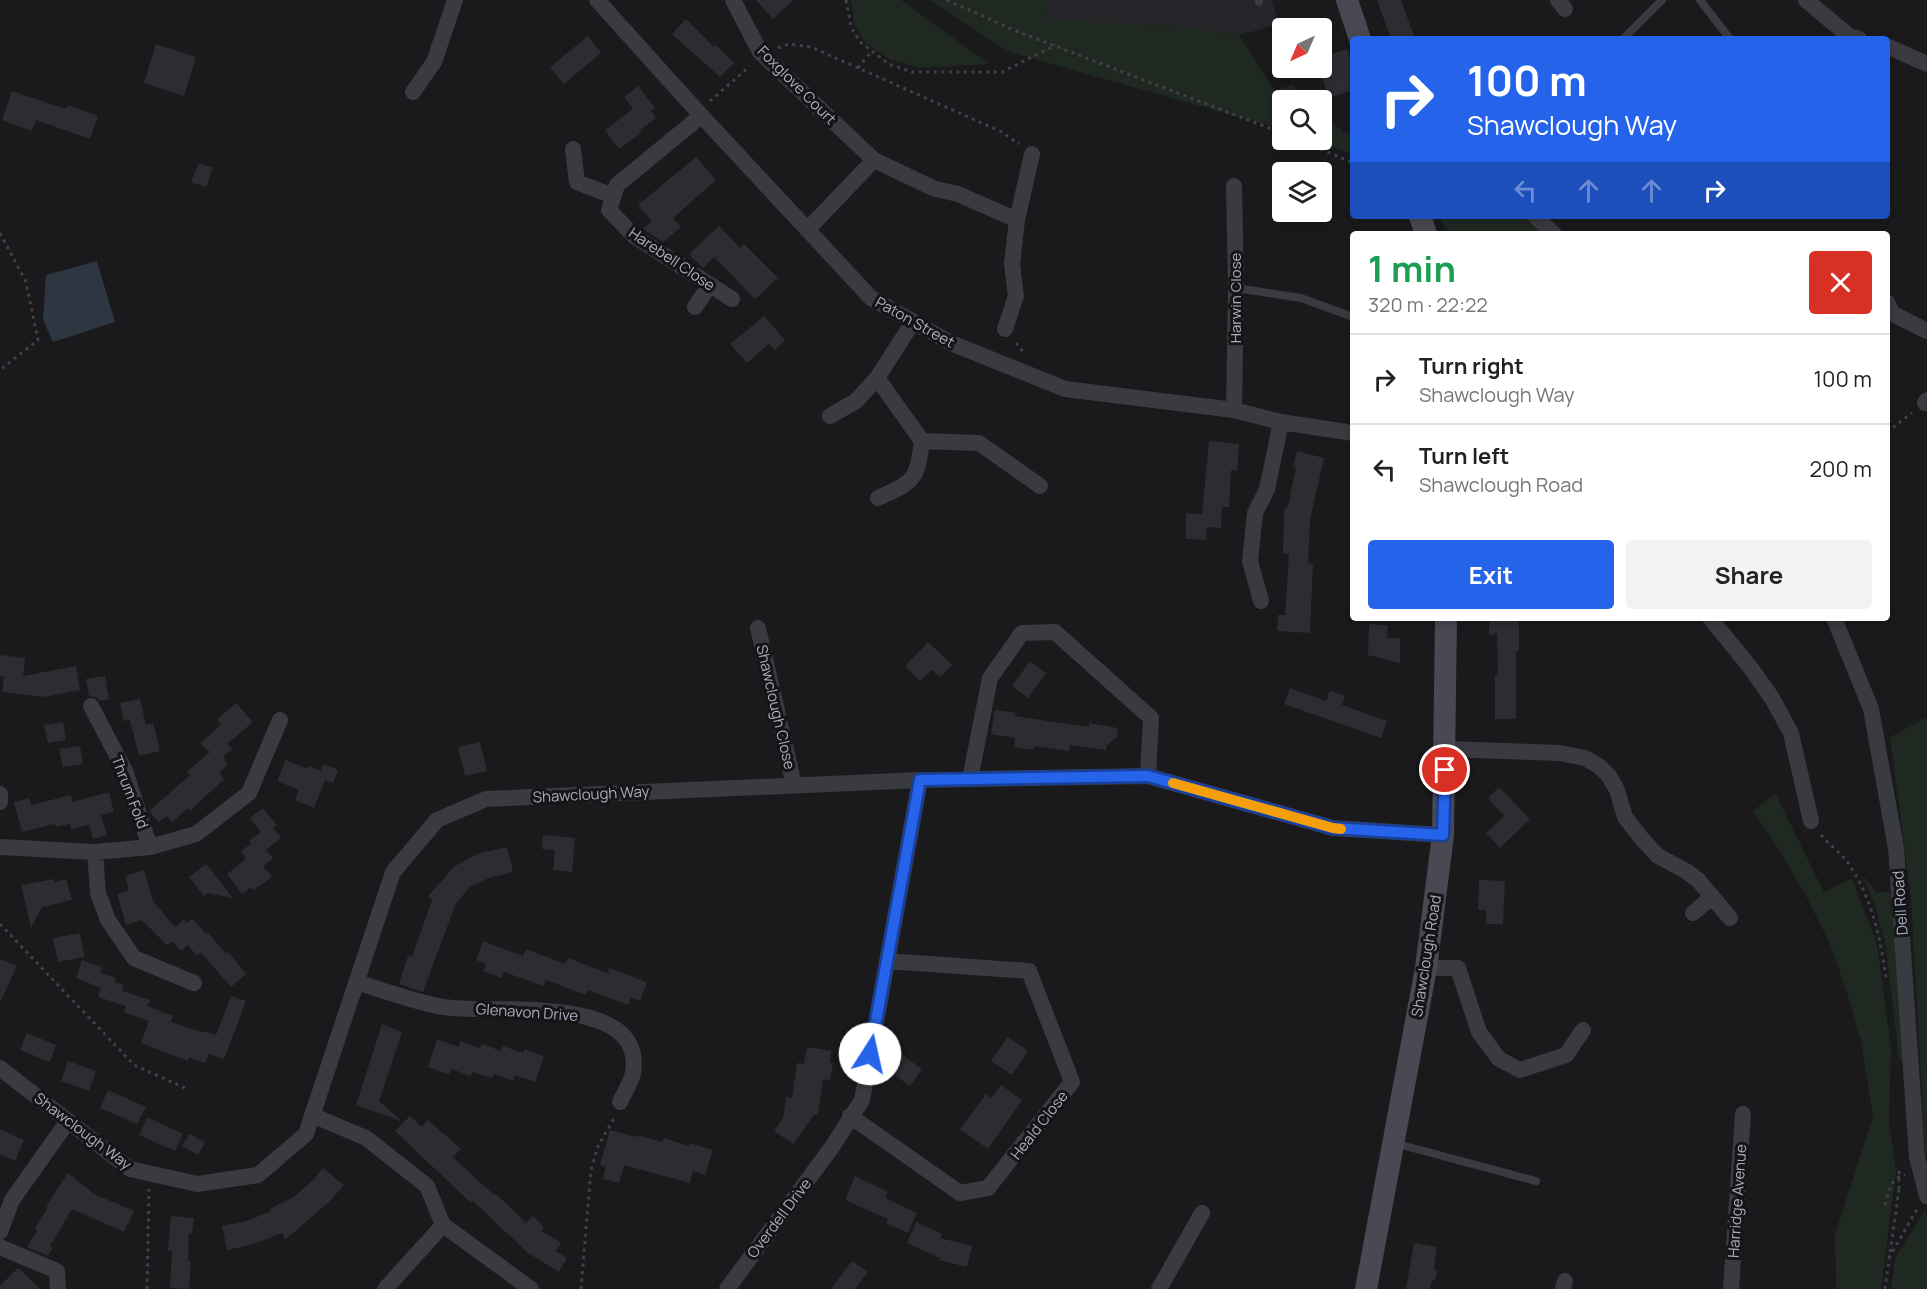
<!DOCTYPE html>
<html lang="en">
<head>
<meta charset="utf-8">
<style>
  :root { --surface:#fff; --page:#f2f2f2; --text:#222; --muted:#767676; --line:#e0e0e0; --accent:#2563eb }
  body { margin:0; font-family:Manrope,sans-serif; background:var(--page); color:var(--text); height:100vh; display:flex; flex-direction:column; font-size:22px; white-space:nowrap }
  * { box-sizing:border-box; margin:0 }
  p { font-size:20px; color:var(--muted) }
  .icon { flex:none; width:33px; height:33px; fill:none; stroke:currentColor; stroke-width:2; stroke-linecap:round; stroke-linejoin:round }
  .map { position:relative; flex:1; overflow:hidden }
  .side { position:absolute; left:1350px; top:231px; width:540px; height:390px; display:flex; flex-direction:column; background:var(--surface); border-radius:6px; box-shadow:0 3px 9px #0003 }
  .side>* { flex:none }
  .hud { position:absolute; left:1350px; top:36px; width:540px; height:183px; border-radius:6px; box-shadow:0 3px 9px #0003; background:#2563eb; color:#fff; overflow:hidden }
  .needle { width:39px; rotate:224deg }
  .tools { position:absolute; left:1272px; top:18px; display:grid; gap:12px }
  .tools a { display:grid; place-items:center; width:60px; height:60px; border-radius:6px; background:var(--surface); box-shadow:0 3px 9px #0003; font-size:30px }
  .pin { position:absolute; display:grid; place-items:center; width:51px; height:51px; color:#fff; margin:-26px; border:3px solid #fff; border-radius:50%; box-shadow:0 2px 6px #0007 }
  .me { position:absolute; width:66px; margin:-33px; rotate:10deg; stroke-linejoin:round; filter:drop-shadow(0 0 4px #0008) }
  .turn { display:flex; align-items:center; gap:21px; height:126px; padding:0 18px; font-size:27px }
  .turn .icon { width:78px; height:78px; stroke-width:2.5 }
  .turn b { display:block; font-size:42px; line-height:51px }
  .lanes { display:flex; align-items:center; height:57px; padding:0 18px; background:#0003; justify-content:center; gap:30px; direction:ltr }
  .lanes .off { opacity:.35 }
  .round { display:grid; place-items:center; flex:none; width:63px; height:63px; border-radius:6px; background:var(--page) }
  .summary { display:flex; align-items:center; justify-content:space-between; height:102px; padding:0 18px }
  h1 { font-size:36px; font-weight:700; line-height:45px; color:#1e9e55 }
  .primary-button { display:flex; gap:12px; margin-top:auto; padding:12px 18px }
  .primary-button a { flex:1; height:69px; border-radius:6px; background:var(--accent); color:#fff; font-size:24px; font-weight:700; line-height:69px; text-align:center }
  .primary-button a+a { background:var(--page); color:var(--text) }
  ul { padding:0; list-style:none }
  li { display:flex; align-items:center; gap:18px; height:90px; padding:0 18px; border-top:2px solid var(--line) }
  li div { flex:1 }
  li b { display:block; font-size:22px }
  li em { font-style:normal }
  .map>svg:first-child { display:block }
  .built { fill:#262529 }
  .green { fill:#1f2821 }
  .water { fill:#2e3642 }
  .building { fill:#2d2c30 }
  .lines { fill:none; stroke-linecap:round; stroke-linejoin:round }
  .path { stroke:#404149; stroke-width:3; stroke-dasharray:3 4.5; stroke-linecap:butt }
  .lane { stroke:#3a3a41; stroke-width:8 }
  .street { stroke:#3a3a41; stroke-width:16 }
  .secondary { stroke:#484952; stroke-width:22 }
  .path-bridge { stroke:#404149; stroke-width:3; stroke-dasharray:3 4.5; stroke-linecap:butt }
  .route-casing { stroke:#184099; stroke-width:15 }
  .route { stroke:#2563eb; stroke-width:10 }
  .slow { stroke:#f59e0b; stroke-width:10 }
  .labels { text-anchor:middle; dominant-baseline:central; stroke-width:6; stroke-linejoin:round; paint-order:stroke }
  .street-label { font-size:15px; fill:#abaebd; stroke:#151417 }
</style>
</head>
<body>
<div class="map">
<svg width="1927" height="1289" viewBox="0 0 1927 1289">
  <rect width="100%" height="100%" fill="#1a191c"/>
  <path class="built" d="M1046,0h225l9,24 -41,11 -59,-9 -135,-7z"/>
  <path class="green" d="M851,0h50l88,64 -67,4 -31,-8 -25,-16 -12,-20z
    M929,0h117l-1,19 135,7 59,9 36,56 17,-6 17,15h-27v29l-273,-77z
    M1322,112l22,21 9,-3v25l-35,-15h4z
    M1440,216h86l18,18h-97z
    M1927,717v441l-2,-5 -14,-255 -21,-161z
    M1775,793l49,99 28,-14 25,66 14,104 -2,73 7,50 -15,118h-45l-1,-55 38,-117 -12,-76 -14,-48 -17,-49 -23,-46 -25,-44 -29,-43z
    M1861,873l16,20 13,-1 6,53 7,117 -4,-4 -14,-116 -10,-36z
    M1925,1210l2,8v71h-36l4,-31z"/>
  <path class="water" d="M97,261l18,61 -62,20 -10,-22 3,-45z"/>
  <path class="building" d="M756,0h37l-20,19z
    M1377,0h24l14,39h-24z
    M686,19l28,28 2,-2 18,18 -14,14 -48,-43z
    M588,36l13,17 -37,31 -14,-17z
    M156,44l40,13 -12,39 -40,-13z
    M1347,49l6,20v21l-24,8 -7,-21v-20z
    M638,86l17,22 -4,3 5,7 -17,13 2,2 -22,16 -14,-19 28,-21 -9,-12z
    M12,91l54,18 2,-4 30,11 -8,23 -54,-19 -4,11 -30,-11z
    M696,157l20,23 -43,38 8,9 -18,15 -20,-13 9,-8 -14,-16z
    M199,163l14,5 -7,19 -15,-5z
    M719,226l21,22 4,-4 34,34 -23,21 -41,-42 -11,11 -14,-14z
    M764,316l21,24 -10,10 -6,-6 -22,19 -17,-19z
    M1209,441l30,3 -2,27 -6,-1 -2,37h-7l-1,21 -14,-1 -1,13 -20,-1v-26l16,1z
    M1297,451l27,7 -14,62 -2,43 5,1 -3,69 -33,-2 1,-16h7l1,-13 3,-48h-6l1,-41 2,-6h2l8,-39 -3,-1z
    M1519,619v32h-3v68h-21v-44h3l-1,-41 -8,1v-15z
    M1369,624l19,1 -1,13h13v25l-32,-8z
    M928,642l24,23 -12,12 -9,-7 -11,11 -15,-15z
    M0,655l25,3 -2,18 53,-10 4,24 -37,7 -41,-5 2,-15 -4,-1z
    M1030,661l16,12 -18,25 -16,-12z
    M105,676l4,23 -9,2 -4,-4 -7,-1 -3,-17z
    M1290,688l36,13 4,-10 15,5 -3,9 45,16 -6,17 -97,-34z
    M140,699l6,26 7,-2 7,28 -21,5 -9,-36 -6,1 -4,-18z
    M236,703l17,19 -26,22 5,5 -9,8 5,7 -9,9 5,6 -34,32 -2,-3 -16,14 -5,-6 -8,6 -10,-11 41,-36 -3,-3 23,-20 -10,-9 21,-18 -4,-6z
    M995,710l22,3 -3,3 75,11v-4l29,5 -1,9 -10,8 -1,5 -36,-5 -1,6 -35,-5v4l-20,-3 1,-9 -24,-4z
    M63,722l3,18 -18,3 -4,-18z
    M480,742l7,29 -22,5 -7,-29z
    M80,746l3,18 -20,3 -4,-18z
    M286,760l22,9 1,-3 11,5 4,-7 14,6 -5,13 -8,-3 -11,28 -19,-8 4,-10 -22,-9z
    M1499,787l31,32 -30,29 -14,-15 18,-17 -16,-18z
    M109,792l5,20 -13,3 6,20 -14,4 -4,-14 -18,4 -1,-5 -14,3 -1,-3 -33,8 -8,-30 15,-4 2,7 40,-10 1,7z
    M263,808l14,17 -4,3 8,10 -15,12 7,8 -10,8 9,11 -18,13 -3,-3 -9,7 -15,-20 19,-15 -5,-8 10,-7 -2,-3 12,-9 -11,-14z
    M543,835l32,3 -3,34 -19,-2 2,-20 -13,-1z
    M507,847l6,25 -24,6 -19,9 -14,16 -33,89 -24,-8 9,-28 4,1 20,-57 -4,-4 27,-30 25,-13z
    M206,864l27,34 -25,-5 -4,3 -15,-19z
    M144,870l9,31 22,26 9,-8 3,4 5,-5 14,16 2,-1 18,21 2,-2 18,22 -15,13 -30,-35 -4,4 -9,-11 -7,6 -9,-10 -5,4 -25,-25 -16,5 -9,-31 12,-4 -4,-14z
    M54,879v3l12,-3 6,21 -30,7 -11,21 -10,-43z
    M1479,880l26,1 -2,43h-17v-14h-8z
    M80,933l5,24 -27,5 -5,-24z
    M483,941l40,15 3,-7 39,15 3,-6 40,15 1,-5 38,14 -7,19 -9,-3 -3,7 -40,-15 -2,5 -40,-15 -2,6 -40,-14 -2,6 -19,-7 3,-7 -10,-4z
    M0,959l17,7 -17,36z
    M82,960l20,7 -2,6 16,5 -1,4 9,3 -2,6 28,9 -3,6 26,10 -2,6 33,11 1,-2 11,4 15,-39 15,5 -22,58 -15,-5 -4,9 -16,-6 -1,4 -47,-18 8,-22 -25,-9 2,-6 -28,-9 3,-9 -25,-10z
    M382,1024l20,8 -23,69 22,20 -45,-16z
    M27,1033l29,12 -6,17 -30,-12z
    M1008,1037l20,14 -16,24 -21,-14z
    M437,1039l22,8 1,-6 20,7 2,-4 19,7 2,-5 20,7 1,-4 20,7 -9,26 -20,-7 -2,6 -19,-7 -2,4 -20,-6 -1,4 -20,-7 -2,5 -21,-7z
    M807,1047l24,4 -1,12h3l-3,17 -7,-1 -5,36h-4l-21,29 -19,-13 9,-13 3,-21 6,1 5,-35 7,1z
    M901,1054l21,15 -12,17 -21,-15z
    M68,1061l28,10 -7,20 -28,-10z
    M1001,1085l21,15 -34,49 -28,-20 26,-35 5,4z
    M108,1090l38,17 -9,17 -37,-16z
    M410,1116l12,11 6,-7 33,29 -8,8 20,19 21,19 2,-1 30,29 7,-7 11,11 -3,4 20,12 -5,8 11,7 -8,14 -31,-19 -55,-52 -2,2 -76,-72z
    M147,1117l36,17 -8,17 -36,-16z
    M0,1129l24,11 -9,21 -15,-7z
    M610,1130l26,7 1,-2 25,7 2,-4 25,8v-3l24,7 -8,25 -12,-4 -3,12 -66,-18 -5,18 -16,-4 3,-12 -6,-2z
    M189,1134l16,8 -7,13 -16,-9z
    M323,1168l21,17 -13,15 -46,40 -3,-7 -28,11 -27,6 -5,-24 25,-5 24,-10 -1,-2 25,-13 17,-15z
    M68,1173l26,21 40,17 -10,21 -52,-23 -22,37 3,2 -5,8 -21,-9 10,-16 -2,-2 13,-22 -2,-1z
    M855,1176l33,16 -3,6 32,15 -9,20 -22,-10 2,-4 -43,-19z
    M171,1216l23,2 -2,15h-3l-1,28h3l-2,28 -19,-1 2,-37h-4z
    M916,1222l26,12 -2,4 32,8 -5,21 -28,-7 1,-2 -33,-15z
    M1414,1243l23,4 -3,21 3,4 -1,6 -5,4 -1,7h-24z
    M852,1261l16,11 -13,17h-24z
    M18,1268l22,21h-40v-3z"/>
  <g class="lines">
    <path class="path" d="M846,0l5,27 9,15 29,22 23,8h90l54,-27
      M947,0l69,31 266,102
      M778,48l11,-4 22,3 191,85 17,12
      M858,68l14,-17
      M710,101l40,-35
      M1300,140l53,23
      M0,233l26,49 12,58 -38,30
      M1016,343l9,11
      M1887,432l25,-19
      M1821,835c9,11 22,19 29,31 22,33 31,74 36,112
      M0,924l134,141 51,23
      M1885,1205c4,-13 5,-27 20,-30
      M1889,1258l28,-49
      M147,1289l2,-100
      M581,1289l10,-119 7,-24 17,-29
      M1885,1289l14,-100"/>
    <path class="lane" d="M1259,0v2
      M1700,0l30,39
      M1623,39l39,-39
      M1236,288l65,10 52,19
      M1394,1143l142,38"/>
    <path class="street" d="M597,0l101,112 173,186 80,45 114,46 169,21 47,12 72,11
      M733,0l27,52 114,108 61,29 23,5 59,26
      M1558,0l7,9
      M1806,0l43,36 10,3
      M1887,46l40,18
      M413,92l21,-30 21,-62
      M701,116l-84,69 -8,25 25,26 98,63
      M573,149l4,33 36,14
      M1535,216l19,18
      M807,230l67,-70
      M1887,302l6,12 34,17
      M695,307l15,-22
      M913,322l-36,56 45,63 57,2 61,43
      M1005,329l11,-33 -4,-32 5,-44 15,-66
      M1925,403l2,-3
      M1234,410l2,-122 -2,-102
      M830,416l26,-15 21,-23
      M878,498c36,-16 39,-18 44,-57
      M1261,601l-11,-40 5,-48 12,-24 14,-67
      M1710,618l40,49 22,31 19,35 20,88
      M1834,618l37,91 25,139 21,309 10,39
      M758,628l36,157
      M91,706l34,65 25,76
      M1445,749l115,4 25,5 14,8 10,10 8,14 8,27 17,22 16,17 28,15 12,9 32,38
      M970,779l20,-101 32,-45 33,-1 96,86 -3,58
      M0,794v8
      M0,847l95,5 55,-5 46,-13 53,-41 31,-73
      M95,852l3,41 10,27 26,38 60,25
      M1693,913l19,-16
      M1426,968h32l21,64 20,27 21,11 46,-15 17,-25
      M356,982c27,8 61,21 88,25 47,8 202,-16 189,66 -2,10 -9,20 -13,29
      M0,1068l130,101 67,15 61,-9 48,-41 87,-262 44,-52 49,-21 434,-19 228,-4 185,52 110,7
      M312,1115l54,23 61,48 16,39 88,64
      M850,1116l110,77 28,-5 84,-106 -43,-111 -142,-10
      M0,1232l12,-32 56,-79
      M0,1247l57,24 1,18
      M385,1289l58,-64
      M727,1289l105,-142 30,-47 58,-320
      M1159,1289l43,-76
      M1563,1289l2,-8
      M1731,1289l12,-175"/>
    <path class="secondary" d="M1347,0l13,39
      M1420,216l6,18
      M1366,1289l60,-321 17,-133 3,-217"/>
    <path class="path-bridge" d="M1899,1189v-22"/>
  </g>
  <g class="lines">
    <g class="route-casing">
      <path id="route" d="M870,1054l50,-274 228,-4 185,52 110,7 2,-65"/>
    </g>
    <use href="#route" class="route"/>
    <path class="slow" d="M1173,783l160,45 8,1"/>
  </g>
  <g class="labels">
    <g class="street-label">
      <text transform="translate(797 85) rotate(45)">Foxglove Court</text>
      <text transform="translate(672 259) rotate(34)">Harebell Close</text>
      <text transform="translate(1235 298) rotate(-90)">Harwin Close</text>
      <text transform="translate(915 322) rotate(29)">Paton Street</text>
      <text transform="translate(776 707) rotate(77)">Shawclough Close</text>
      <text transform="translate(130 792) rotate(69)">Thrum Fold</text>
      <text transform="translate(591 794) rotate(-3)">Shawclough Way</text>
      <text transform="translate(1900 903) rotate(-94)">Dell Road</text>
      <text transform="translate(1426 956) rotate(-81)">Shawclough Road</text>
      <text transform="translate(527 1012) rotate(4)">Glenavon Drive</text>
      <text transform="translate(1039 1125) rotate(-52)">Heald Close</text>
      <text transform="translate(83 1131) rotate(37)">Shawclough Way</text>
      <text transform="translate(1737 1201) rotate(-86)">Harridge Avenue</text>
      <text transform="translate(779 1218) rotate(-53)">Overdell Drive</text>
    </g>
  </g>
</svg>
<div class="tools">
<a><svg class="needle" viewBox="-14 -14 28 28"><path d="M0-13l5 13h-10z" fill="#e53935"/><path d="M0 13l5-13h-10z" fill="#767676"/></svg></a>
<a><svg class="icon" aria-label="search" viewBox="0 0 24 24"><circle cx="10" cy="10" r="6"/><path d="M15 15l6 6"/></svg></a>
<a><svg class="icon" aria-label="layers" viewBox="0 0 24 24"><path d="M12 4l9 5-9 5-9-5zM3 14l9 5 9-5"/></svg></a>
</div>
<div class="pin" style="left:1445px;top:770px;background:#d93025"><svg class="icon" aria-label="arrive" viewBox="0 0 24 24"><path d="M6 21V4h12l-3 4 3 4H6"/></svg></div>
<svg class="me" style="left:870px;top:1054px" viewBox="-20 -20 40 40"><circle r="19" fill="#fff"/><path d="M0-13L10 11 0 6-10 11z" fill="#2563eb"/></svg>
<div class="hud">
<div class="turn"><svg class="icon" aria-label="right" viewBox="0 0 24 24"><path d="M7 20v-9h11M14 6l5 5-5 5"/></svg><div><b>100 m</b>Shawclough Way</div></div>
<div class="lanes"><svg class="icon off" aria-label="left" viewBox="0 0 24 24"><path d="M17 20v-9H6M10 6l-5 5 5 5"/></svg><svg class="icon off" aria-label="ahead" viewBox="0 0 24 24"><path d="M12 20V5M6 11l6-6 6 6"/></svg><svg class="icon off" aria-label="ahead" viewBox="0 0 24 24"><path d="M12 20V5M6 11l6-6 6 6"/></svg><svg class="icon" aria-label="right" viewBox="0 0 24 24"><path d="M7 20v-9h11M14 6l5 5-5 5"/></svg></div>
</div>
<section class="side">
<div class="summary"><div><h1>1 min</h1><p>320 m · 22:22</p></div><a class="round" style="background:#d93025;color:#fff"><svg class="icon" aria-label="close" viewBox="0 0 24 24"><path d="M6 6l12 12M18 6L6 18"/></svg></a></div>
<ul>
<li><svg class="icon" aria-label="right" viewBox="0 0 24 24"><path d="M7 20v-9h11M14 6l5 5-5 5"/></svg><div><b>Turn right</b><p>Shawclough Way</p></div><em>100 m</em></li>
<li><svg class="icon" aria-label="left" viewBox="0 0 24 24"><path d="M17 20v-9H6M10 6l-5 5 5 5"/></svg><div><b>Turn left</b><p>Shawclough Road</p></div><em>200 m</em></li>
</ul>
<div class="primary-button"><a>Exit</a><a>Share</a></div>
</section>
</div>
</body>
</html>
